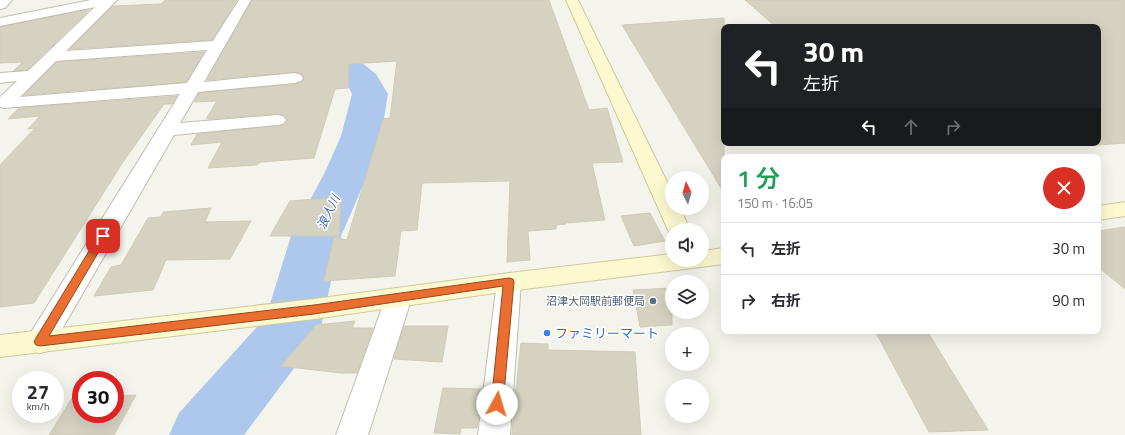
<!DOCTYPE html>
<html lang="ja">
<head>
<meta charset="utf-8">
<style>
  :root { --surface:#fff; --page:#f2f2f3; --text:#2b2b33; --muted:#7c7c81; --line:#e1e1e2 }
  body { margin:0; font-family:"Titillium Web","Noto Sans JP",sans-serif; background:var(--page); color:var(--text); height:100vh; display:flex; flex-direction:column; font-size:15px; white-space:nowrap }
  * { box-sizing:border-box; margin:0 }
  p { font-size:13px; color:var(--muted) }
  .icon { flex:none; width:22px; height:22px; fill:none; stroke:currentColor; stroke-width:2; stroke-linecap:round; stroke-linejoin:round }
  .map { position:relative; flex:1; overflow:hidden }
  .details { position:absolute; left:721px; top:154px; width:380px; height:180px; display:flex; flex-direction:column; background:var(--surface); border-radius:8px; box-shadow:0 4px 16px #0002 }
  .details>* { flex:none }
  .banner { position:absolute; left:721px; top:24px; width:380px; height:122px; border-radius:8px; box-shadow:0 4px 16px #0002; background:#202124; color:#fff; overflow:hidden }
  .needle { width:26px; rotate:355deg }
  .buttons { position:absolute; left:665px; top:171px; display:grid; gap:8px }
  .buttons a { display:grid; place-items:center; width:44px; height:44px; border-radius:50%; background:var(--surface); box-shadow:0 4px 16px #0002; font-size:20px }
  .speed { position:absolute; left:12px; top:371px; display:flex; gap:8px; font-size:20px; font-weight:700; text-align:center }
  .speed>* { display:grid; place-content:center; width:52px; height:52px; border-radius:50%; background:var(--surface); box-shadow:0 4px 16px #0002; line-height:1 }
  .speed small { font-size:10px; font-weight:400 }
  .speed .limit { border:6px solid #d22; background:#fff; color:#111 }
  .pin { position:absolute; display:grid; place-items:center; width:34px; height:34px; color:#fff; margin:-17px; border-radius:8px; box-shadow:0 2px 6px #0006 }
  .me { position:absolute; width:44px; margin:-22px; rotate:6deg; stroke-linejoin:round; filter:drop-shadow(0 0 3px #0008) }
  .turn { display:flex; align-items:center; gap:14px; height:84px; padding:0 16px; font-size:18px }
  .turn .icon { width:52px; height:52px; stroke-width:2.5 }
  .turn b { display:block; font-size:28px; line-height:34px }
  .lanes { display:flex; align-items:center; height:38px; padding:0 16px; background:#0003; justify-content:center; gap:20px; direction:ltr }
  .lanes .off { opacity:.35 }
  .round { display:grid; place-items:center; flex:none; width:42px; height:42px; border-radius:21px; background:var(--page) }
  .head { display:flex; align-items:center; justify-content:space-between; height:68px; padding:0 16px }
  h1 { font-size:24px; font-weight:600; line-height:30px; color:#1e9e55 }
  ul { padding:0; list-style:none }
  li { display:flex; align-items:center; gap:12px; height:52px; padding:0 16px; border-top:1px solid var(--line) }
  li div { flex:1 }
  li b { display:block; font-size:15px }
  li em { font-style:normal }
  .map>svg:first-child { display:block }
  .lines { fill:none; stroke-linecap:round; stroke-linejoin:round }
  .river { fill:#aec7ec; fill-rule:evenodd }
  .building { fill:#d6d2c2; stroke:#d0cbb6 }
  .street-casing { stroke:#c0bdaf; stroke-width:2 }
  .secondary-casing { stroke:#ceca9e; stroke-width:2 }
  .street { fill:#fff; fill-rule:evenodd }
  .secondary { fill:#fbf9d0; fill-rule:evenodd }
  .route { fill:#e96e2f; stroke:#97481f }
  .service-dot { fill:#5c6f8a; stroke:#fff; stroke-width:1.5 }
  .shop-dot { fill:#3f7fe0; stroke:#fff; stroke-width:1.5 }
  .labels { text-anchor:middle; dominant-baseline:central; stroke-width:3; stroke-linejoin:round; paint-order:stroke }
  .service-label { font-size:11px; fill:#4e5e75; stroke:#fff; text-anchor:end }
  .water-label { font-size:12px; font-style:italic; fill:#3a67ae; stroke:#fff }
  .near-shop-label { font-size:13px; fill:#366cbe; stroke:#fff; text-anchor:start }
</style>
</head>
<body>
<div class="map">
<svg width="1125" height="435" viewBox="0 0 1125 435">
  <rect width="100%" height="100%" fill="#f5f4ec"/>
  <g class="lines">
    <path class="river" d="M281,0h28l-4,6 17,41 29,7 25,20 12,20 -7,42 -12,36 -28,64 -20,91 -8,16 -69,92h-75l10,-22 87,-96 25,-81 34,-64 16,-36 11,-42 -4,-8 -21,-18 -31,-8 -4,-7 -15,-47z"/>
  </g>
  <path class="building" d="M165,0h72l-25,40 -142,9 43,-43 48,-2z
    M252,0h297l40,110 18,-2 16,54 -31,1 13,57 -40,3 1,1 -10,1v4l-28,2 2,29 -23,2 3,-81 -88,2 -5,47 -16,1 -6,45 -71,5 10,-44 13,3 36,-121 7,-1 7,-57 -48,3 -1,24 -13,1 -21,69 -53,4 -4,3 -49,3 14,-26 -31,3 6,-11 80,-8 7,-1 4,-5 -4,-5 -7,-1 -71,5 11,-18 -23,1 5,-9 96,-9 6,-2 3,-3 -2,-5 -7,-2 -88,8z
    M745,0h380v143l-27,2v-118h-322z
    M85,10h4l-62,60 -14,1 10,-9 -23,1v-36z
    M724,18v175l-102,-168z
    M204,52l-18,30 -162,13 33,-33z
    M177,96l-5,8h-8l-41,58 -89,141 -34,4v-142l35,-37 -7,1 12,-13 -32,3 11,-11z
    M341,197l-2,39h-69l20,-35z
    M211,208l-6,14 46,-1 -21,38 -64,1 -13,30 -59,6 17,-29 10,-2 27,-47 13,-1 2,-5z
    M650,213l15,28 -31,5 -13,-30z
    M1125,227v62l-27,-22v-36z
    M672,288v37l-32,2 -7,-37z
    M355,321l-3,7h21l-16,45h-16l-60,-7 35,-41z
    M404,326h44l-6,36 -48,-3z
    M875,331h52l61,99 -59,2z
    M521,343l27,1v6l87,2 6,83h-129l3,-45h1z
    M443,388l39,1 -5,39h-16l-1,6 -26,-1z
    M136,395l-22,40h-65l23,-37h9v16h34v-18z"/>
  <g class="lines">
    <g class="street-casing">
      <path id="street" d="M0,0h12l-7,8 -5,1z
        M91,0h26l-51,51 147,-10 26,-41h12l-47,82 91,-9 6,2 2,3 -2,3 -6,2 -97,9 -18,31 97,-8 6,1 3,4 -3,4 -6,1 -103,10 -124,215 -10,3 -10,-3 -4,-8 4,-8 150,-240 -176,14 -4,-1v-10l17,-16 -17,2v-10l28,-2 67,-64 -95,19v-8zM207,50l-20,33 -167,14 36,-36z
        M509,273l9,3 3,6 -11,153h-32l19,-153 3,-6z
        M399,288l9,2 4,7 -44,138h-32l50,-138 4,-7z"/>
    </g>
    <g class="secondary-casing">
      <path id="secondary" d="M566,0h12l94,192v16h8l10,22h-18v6l-4,-6z
        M1125,202v14l-27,4v-14z
        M724,248v16l-215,27 -195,28 -314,38v-22l314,-36 195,-26 163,-19v6h30v-9z"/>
    </g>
    <use href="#street" class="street"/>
    <use href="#secondary" class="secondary"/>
  </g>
  <path class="route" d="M100,233h7l1,3 -59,100 265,-31 195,-27 4,1 1,3 -11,122 -2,4 -4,2 -4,-2 -2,-4 12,-118 -189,28 -274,32 -4,-1 -2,-3 2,-4z"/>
  <circle class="service-dot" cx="653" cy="301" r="4"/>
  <circle class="shop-dot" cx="547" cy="333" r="4"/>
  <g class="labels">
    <g class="service-label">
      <text x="645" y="301">沼津大岡駅前郵便局</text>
    </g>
    <g class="water-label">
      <text transform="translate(328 212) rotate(-64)">浪人川</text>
    </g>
    <g class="near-shop-label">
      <text x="555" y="333">ファミリーマート</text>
    </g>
  </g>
</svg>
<div class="buttons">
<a><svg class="needle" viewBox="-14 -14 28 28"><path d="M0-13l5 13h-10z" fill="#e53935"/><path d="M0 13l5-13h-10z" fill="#7c7c81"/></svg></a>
<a><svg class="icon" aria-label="sound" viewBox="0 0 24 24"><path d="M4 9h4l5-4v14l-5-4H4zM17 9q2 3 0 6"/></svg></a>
<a><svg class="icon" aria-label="layers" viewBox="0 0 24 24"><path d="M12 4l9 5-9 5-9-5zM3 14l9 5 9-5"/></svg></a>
<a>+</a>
<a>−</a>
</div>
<div class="speed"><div>27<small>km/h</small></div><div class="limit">30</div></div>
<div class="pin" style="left:103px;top:236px;background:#d93025"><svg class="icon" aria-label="arrive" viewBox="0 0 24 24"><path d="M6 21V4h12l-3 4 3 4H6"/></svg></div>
<svg class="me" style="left:497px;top:404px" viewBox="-20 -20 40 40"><circle r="19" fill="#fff"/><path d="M0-13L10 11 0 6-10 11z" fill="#e96e2f"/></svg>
<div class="banner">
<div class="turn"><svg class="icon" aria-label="left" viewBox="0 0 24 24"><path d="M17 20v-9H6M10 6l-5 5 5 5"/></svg><div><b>30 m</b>左折</div></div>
<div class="lanes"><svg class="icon" aria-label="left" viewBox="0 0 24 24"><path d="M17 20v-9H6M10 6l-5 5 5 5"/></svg><svg class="icon off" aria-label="ahead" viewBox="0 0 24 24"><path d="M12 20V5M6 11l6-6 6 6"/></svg><svg class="icon off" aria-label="right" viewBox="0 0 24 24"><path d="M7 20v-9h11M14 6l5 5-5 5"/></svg></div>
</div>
<section class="details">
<div class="head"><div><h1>1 分</h1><p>150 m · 16:05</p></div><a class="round" style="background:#d93025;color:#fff"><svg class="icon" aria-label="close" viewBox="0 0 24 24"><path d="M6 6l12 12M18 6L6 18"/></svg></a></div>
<ul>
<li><svg class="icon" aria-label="left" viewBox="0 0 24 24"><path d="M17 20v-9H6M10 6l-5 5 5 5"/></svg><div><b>左折</b></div><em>30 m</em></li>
<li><svg class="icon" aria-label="right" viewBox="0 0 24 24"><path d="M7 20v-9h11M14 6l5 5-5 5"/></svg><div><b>右折</b></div><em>90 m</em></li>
</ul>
</section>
</div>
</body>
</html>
